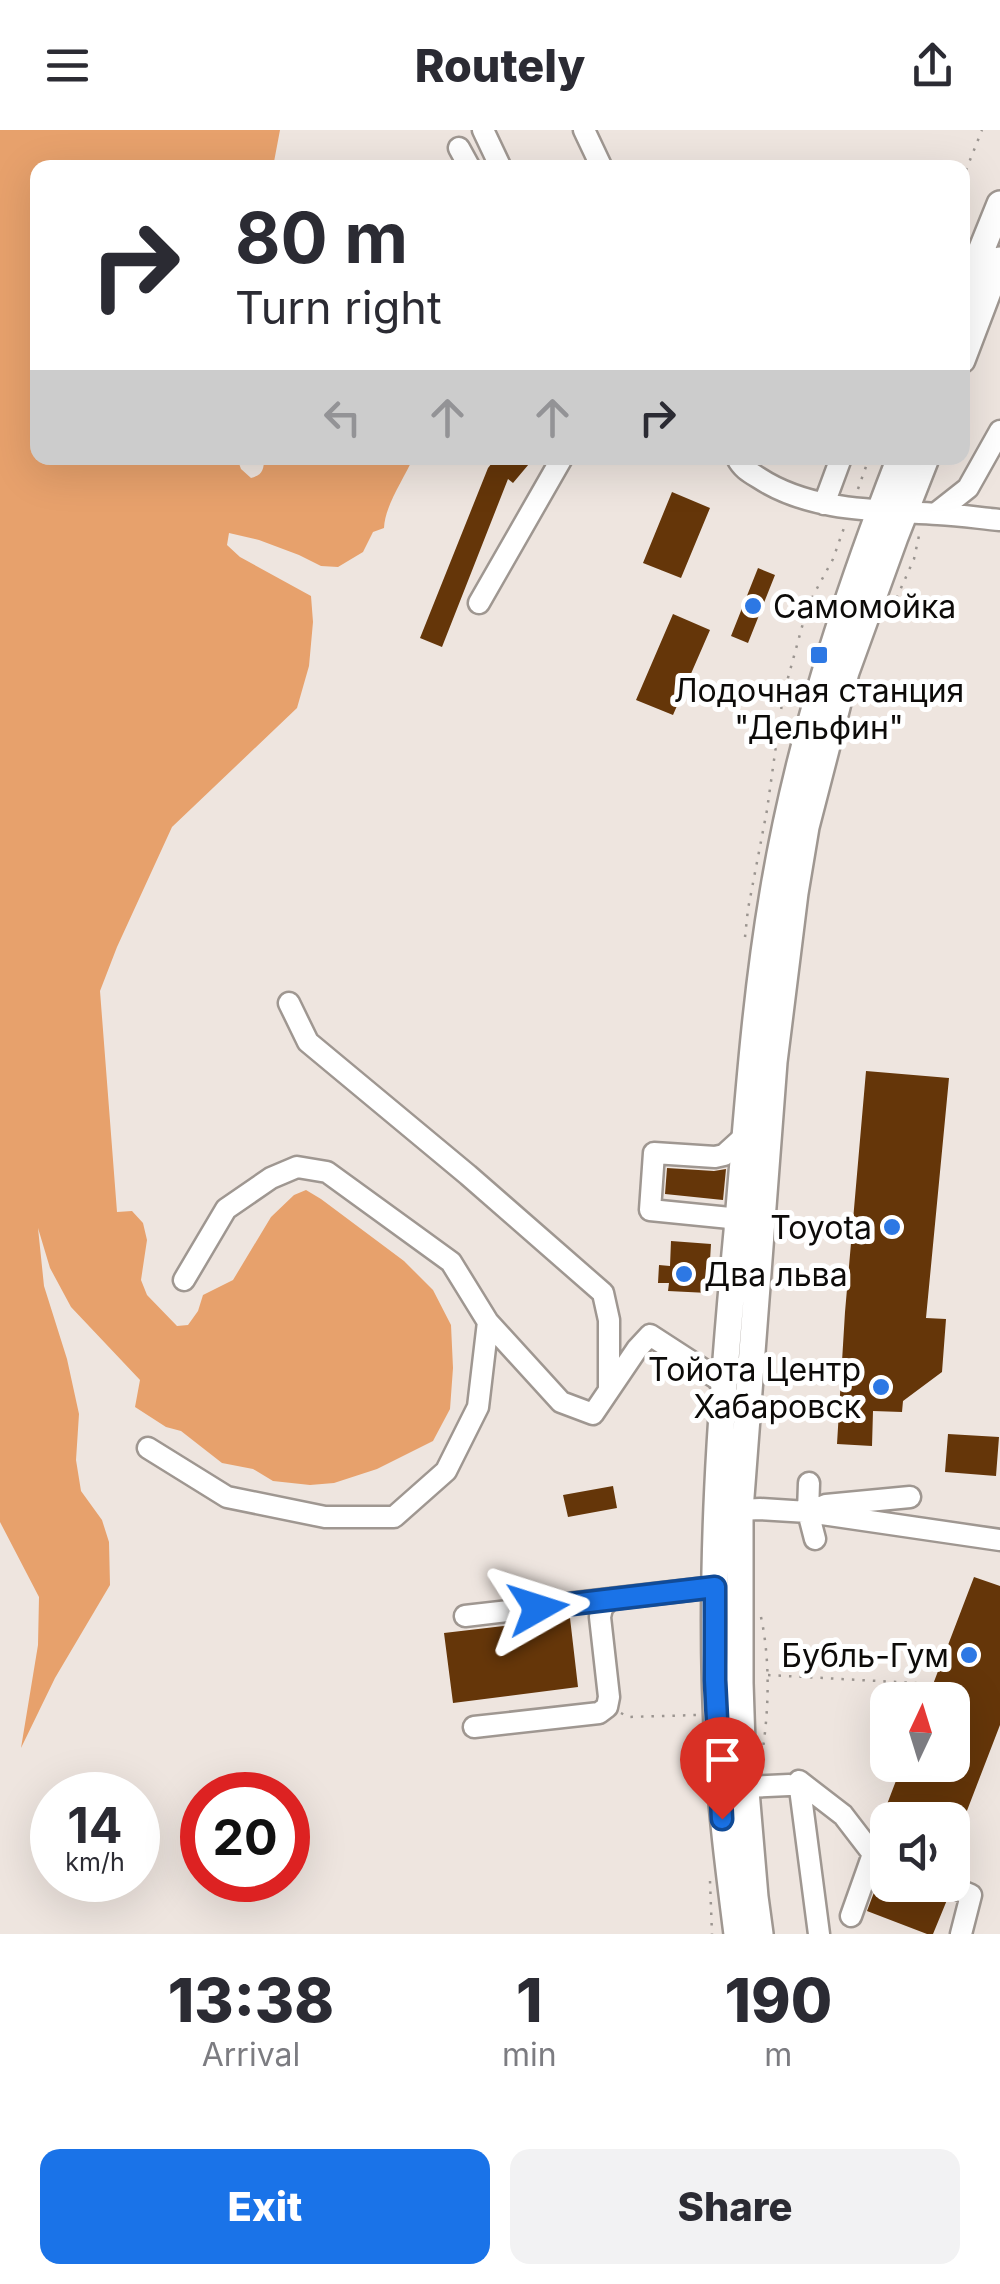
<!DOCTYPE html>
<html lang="en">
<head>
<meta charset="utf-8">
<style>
  :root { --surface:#fff; --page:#f2f2f3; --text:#2b2b33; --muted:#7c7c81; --accent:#1a73e8 }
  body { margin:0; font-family:Inter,sans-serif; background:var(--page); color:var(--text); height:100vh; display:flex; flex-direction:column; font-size:38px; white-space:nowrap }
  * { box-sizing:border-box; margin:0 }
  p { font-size:32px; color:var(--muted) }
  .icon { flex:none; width:55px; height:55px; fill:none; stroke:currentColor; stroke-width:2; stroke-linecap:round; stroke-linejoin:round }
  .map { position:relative; height:1804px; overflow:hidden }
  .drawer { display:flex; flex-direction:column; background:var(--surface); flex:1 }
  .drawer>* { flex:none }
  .banner { position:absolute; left:30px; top:30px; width:940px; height:305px; border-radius:20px; box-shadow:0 10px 40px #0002; background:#fff; color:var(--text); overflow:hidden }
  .needle { width:65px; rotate:4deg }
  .buttons { position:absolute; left:870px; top:1552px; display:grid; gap:20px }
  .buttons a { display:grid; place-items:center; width:100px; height:100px; border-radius:20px; background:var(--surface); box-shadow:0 10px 40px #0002; font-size:50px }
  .speed { position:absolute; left:30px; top:1642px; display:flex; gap:20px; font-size:50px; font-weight:700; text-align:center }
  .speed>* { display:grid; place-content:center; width:130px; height:130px; border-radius:50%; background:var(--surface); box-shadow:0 10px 40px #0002; line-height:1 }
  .speed small { font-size:25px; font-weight:400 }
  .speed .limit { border:15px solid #d22; background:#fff; color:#111 }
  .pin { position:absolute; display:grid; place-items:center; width:85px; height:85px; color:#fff; margin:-102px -42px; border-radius:50% 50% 50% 0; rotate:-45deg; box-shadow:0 0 10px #0007 }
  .pin .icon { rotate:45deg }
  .me { position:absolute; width:110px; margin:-55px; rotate:84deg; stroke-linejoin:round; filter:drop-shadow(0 0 8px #0008) }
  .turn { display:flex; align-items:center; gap:35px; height:210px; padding:0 40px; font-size:45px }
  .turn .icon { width:130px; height:130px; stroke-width:2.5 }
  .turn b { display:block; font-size:70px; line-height:85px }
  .lanes { display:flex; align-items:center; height:95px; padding:0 40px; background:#0003; justify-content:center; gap:50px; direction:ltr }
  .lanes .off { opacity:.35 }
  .eta { display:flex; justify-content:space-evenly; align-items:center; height:170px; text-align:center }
  .eta b { font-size:60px; font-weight:800; line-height:70px }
  .primary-button { display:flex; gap:20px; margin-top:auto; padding:20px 40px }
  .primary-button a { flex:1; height:115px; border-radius:20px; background:var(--accent); color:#fff; font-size:40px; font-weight:800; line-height:115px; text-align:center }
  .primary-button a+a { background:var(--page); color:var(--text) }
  header { display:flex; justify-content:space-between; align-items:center; height:130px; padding:0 40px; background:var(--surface); font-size:45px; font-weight:800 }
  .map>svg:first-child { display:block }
  .water { fill:#e7a16c }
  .building { fill:#653609 }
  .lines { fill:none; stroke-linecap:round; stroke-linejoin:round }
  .minor-casing { stroke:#9f9791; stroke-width:25 }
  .major-casing { stroke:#9f9791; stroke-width:30 }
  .path { stroke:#9b9590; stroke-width:2.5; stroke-dasharray:2.5 8; stroke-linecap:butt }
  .minor { stroke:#fff; stroke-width:20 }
  .major { stroke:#fff; stroke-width:25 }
  .route-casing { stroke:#114b97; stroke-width:25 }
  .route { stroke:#1a73e8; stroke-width:18 }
  .poi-dot { fill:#2d78e4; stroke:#fff; stroke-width:4 }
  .labels { text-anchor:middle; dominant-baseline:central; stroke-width:10; stroke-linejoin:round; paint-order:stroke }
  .poi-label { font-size:32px; fill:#0d0b09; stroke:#fff; text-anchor:end }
</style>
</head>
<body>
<header><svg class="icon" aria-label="menu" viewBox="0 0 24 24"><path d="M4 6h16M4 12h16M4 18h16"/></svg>Routely<svg class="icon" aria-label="share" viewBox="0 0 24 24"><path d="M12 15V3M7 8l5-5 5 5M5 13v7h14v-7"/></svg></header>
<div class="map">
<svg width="1000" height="1804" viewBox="0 0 1000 1804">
  <rect width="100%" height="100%" fill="#eee5df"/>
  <path class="water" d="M0,0h280l-7,37 -235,1v290h199l4,11 10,9c12,-3 13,-9 13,-20h149c-9,21 -28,47 -29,70l-11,4 -10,20 -25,15 -17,-1 -22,-11 -40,-15 -30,-7 -2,12 13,12 71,39 2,26 -4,44 -12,42 -125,119 -55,120 -17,44 17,221 15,-1 11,12 4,17 -6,40 6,15 30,31 11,-1 10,-14 5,-16 30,-15 38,-63 23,-22 12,-5 15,9 83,62 29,29 18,35 2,43 -3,41 -17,32 -56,28 -43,14 -24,2 -37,-4 -20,-12 -31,-6 -41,-32 -15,-4 -31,-20 5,-27 -69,-73 -21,-39 -12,-40 6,58 23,73 12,55 -3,46 5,31 21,29 7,22 1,43 -55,93 -34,70 17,-103 1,-48 -39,-75z"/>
  <path class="building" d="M496,328h38l-21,25 -5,-4 -66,168 -22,-9 68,-170z
    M672,362l38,16 -29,70 -38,-15z
    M758,438l17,7 -27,68 -17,-7z
    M673,484l37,16 -37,85 -37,-15z
    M866,941l83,7 -23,240 20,1 -4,53 -39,29 -1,11 -29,-1 -1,35 -35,-2 8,-132z
    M667,1038l47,3 12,-2 -3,31 -58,-6z
    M671,1111l40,3 -3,49 -40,-2 1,-8h-11l1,-18 11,1z
    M948,1304l51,3 -3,39 -51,-4z
    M613,1356l4,22 -49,9 -5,-22z
    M974,1447l26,9v139l-47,122 -1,-27h-71l21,-55h50v-65h-25z
    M570,1488l8,69 -125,16 -9,-70z
    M882,1741l6,2v12h29l30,15 -14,34h-6l-60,-23z"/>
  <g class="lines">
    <g class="minor-casing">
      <path id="minor" d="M483,0l18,38
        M584,0l18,38
        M459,18l11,20
        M737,328c5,10 12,14 22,20 52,34 119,32 179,36 21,1 41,4 62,6
        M824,374l17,-46
        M935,384l33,-26 32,-57
        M479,473l83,-145
        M289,873l19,39 160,133 135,118 6,27v70
        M737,1099l-7,-11 -80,-8 4,-57 61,4 9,-2 22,-20
        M184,1150l42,-71 45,-31 26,-11 30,5 124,90 37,60 73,80 32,12 44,-65 13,-14 74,48
        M148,1318l79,49 98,20h69l52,-46 32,-64 10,-85
        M809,1353l-1,29 7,27
        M819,1378l7,-3 84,-8
        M740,1380l20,-1 48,3 192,28
        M465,1486l145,-17
        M474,1597l125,-14 8,-6 2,-10 -9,-80 2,-9 8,-9 105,-12
        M799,1651l44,34 30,39 -22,62
        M799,1651l20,153
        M745,1657l44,-2
        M947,1755l24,10 -10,39"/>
    </g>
    <g class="major-casing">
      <path id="major" d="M962,168l38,-94
        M962,230l38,-100
        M737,1804c-8,-63 -16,-125 -19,-188 -10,-172 3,-344 19,-514 10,-113 17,-227 36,-339 25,-151 72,-294 127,-435
        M760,1804l-5,-37 -13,-153 -2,-61v-173l34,-448 21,-169 11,-66 40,-155 49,-135 31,-79"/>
    </g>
    <path class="path" d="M962,50l20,-50
      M858,359l11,-31
      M888,487l26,-58 6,-28
      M745,807l3,-28 19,-99 16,-114 25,-91 25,-46 12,-34
      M761,1487c9,42 8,89 2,131
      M768,1545l165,9
      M621,1583l7,4 69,-2
      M710,1751l2,53"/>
    <use href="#minor" class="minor"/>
    <use href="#major" class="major"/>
  </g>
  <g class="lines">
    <g class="route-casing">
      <path id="route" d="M538,1478l177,-21v93l7,139"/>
    </g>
    <use href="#route" class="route"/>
  </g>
  <g class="poi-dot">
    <circle cx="753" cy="476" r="10"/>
    <rect x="809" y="515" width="20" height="20" rx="5"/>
    <circle cx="892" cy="1097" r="10"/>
    <circle cx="684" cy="1144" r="10"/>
    <circle cx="881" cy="1257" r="10"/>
    <circle cx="969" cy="1525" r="10"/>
  </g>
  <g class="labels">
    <g class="poi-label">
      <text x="773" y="476" text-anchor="start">Самомойка</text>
      <text x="819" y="560" text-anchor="middle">Лодочная станция<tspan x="819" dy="37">"Дельфин"</tspan></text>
      <text x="872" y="1097">Toyota</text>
      <text x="704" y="1144" text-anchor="start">Два льва</text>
      <text x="861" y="1239">Тойота Центр<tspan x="861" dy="37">Хабаровск</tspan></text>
      <text x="949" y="1525">Бубль-Гум</text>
    </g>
  </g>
</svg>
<div class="buttons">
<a><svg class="needle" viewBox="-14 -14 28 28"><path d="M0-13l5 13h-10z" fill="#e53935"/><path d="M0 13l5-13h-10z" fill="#7c7c81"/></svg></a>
<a><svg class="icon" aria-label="sound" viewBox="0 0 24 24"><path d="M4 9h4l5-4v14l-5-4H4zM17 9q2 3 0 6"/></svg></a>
</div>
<div class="speed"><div>14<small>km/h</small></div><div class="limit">20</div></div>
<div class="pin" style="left:722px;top:1689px;background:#d93025"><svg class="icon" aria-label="arrive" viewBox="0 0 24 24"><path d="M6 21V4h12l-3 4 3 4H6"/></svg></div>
<svg class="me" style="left:538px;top:1478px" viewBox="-20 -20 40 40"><path d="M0-17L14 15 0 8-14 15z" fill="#1a73e8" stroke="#fff" stroke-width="4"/></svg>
<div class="banner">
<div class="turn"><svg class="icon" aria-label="right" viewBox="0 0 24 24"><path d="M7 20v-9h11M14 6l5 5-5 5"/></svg><div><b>80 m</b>Turn right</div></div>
<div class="lanes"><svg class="icon off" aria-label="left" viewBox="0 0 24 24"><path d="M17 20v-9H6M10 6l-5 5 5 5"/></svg><svg class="icon off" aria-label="ahead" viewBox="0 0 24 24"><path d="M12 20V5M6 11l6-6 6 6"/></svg><svg class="icon off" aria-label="ahead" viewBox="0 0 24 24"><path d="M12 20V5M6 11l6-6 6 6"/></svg><svg class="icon" aria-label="right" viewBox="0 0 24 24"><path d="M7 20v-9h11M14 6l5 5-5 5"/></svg></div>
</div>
</div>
<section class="drawer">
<div class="eta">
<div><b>13:38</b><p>Arrival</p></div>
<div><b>1</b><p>min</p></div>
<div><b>190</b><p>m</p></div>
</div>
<div class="primary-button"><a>Exit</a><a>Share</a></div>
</section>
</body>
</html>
